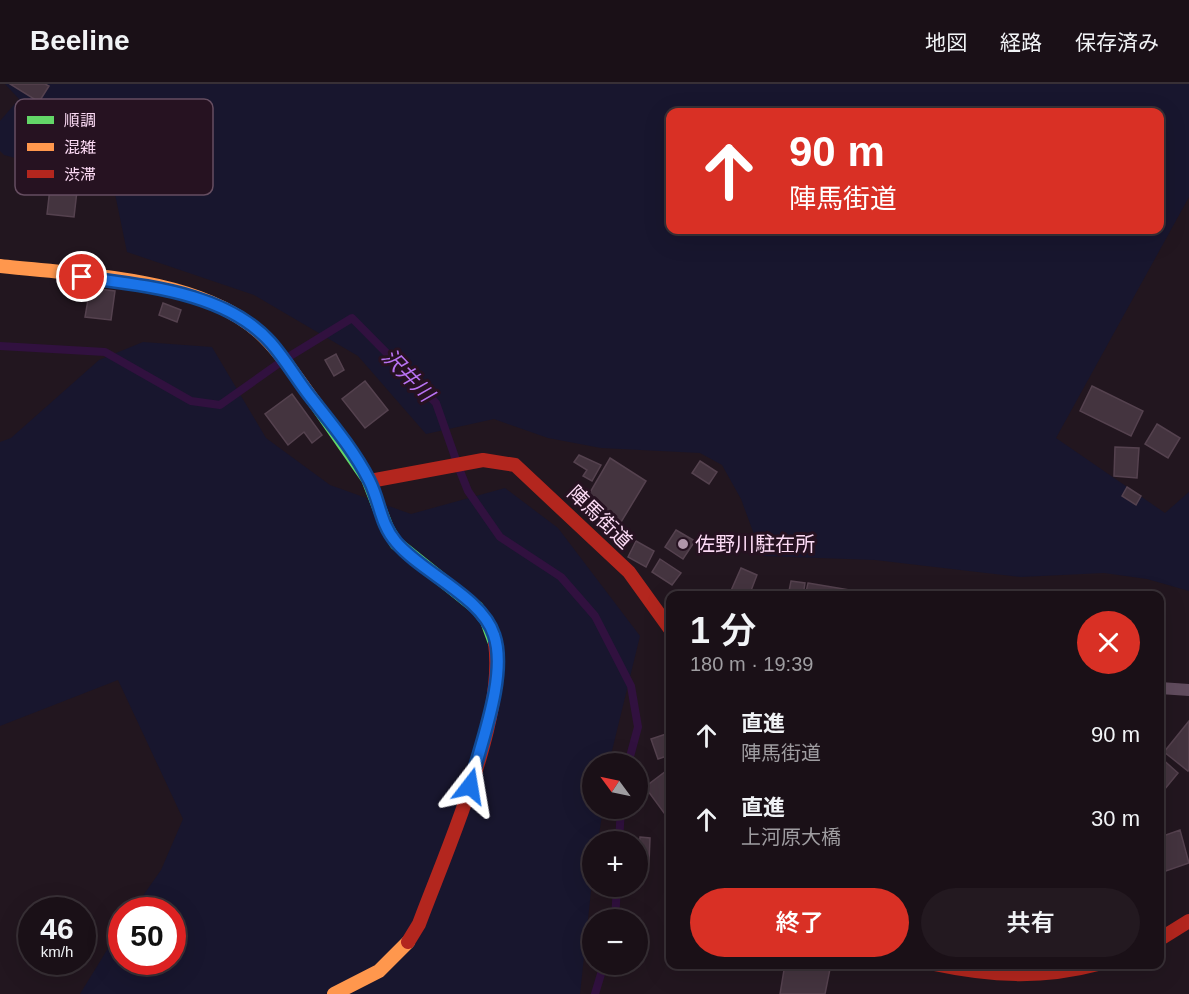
<!DOCTYPE html>
<html lang="ja">
<head>
<meta charset="utf-8">
<style>
  :root { --surface:#1a1017; --page:#231920; --text:#f1f3f6; --muted:#9f9da1; --line:#383036; --accent:#d93025 }
  body { margin:0; font-family:Helvetica,"Noto Sans JP",sans-serif; background:var(--page); color:var(--text); height:100vh; display:flex; flex-direction:column; font-size:22px; white-space:nowrap }
  * { box-sizing:border-box; margin:0 }
  p { font-size:20px; color:var(--muted) }
  .icon { flex:none; width:33px; height:33px; fill:none; stroke:currentColor; stroke-width:2; stroke-linecap:round; stroke-linejoin:round }
  .map { position:relative; flex:1; overflow:hidden }
  .details { position:absolute; left:666px; top:507px; width:498px; height:378px; display:flex; flex-direction:column; background:var(--surface); border-radius:12px; box-shadow:0 6px 24px #0002,0 0 0 2px var(--line) }
  .details>* { flex:none }
  .hud { position:absolute; left:666px; top:24px; width:498px; height:126px; border-radius:12px; box-shadow:0 6px 24px #0002,0 0 0 2px var(--line); background:#d93025; color:#fff; overflow:hidden }
  .needle { width:39px; rotate:303deg }
  .controls { position:absolute; left:582px; top:669px; display:grid; gap:12px }
  .controls a { display:grid; place-items:center; width:66px; height:66px; border-radius:50%; background:var(--surface); box-shadow:0 6px 24px #0002,0 0 0 2px var(--line); font-size:30px }
  .speed { position:absolute; left:18px; top:813px; display:flex; gap:12px; font-size:30px; font-weight:700; text-align:center }
  .speed>* { display:grid; place-content:center; width:78px; height:78px; border-radius:50%; background:var(--surface); box-shadow:0 6px 24px #0002,0 0 0 2px var(--line); line-height:1 }
  .speed small { font-size:15px; font-weight:400 }
  .speed .limit { border:9px solid #d22; background:#fff; color:#111 }
  .pin { position:absolute; display:grid; place-items:center; width:51px; height:51px; color:#fff; margin:-26px; border:3px solid #fff; border-radius:50%; box-shadow:0 2px 6px #0007 }
  .me { position:absolute; width:66px; margin:-33px; rotate:14deg; stroke-linejoin:round; filter:drop-shadow(0 0 4px #0008) }
  .turn { display:flex; align-items:center; gap:21px; height:126px; padding:0 24px; font-size:27px }
  .turn .icon { width:78px; height:78px; stroke-width:2.5 }
  .turn b { display:block; font-size:42px; line-height:51px }
  .round { display:grid; place-items:center; flex:none; width:63px; height:63px; border-radius:32px; background:var(--page) }
  .overview { display:flex; align-items:center; justify-content:space-between; height:102px; padding:0 24px }
  h1 { font-size:36px; font-weight:600; line-height:45px }
  .cta { display:flex; gap:12px; margin-top:auto; padding:12px 24px }
  .cta a { flex:1; height:69px; border-radius:36px; background:var(--accent); color:#fff; font-size:24px; font-weight:600; line-height:69px; text-align:center }
  .cta a+a { background:var(--page); color:var(--text) }
  ul { padding:0; list-style:none }
  li { display:flex; align-items:center; gap:18px; height:84px; padding:0 24px }
  li div { flex:1 }
  li b { display:block; font-size:22px }
  li em { font-style:normal }
  header { display:flex; align-items:center; gap:36px; box-sizing:border-box; height:84px; padding:0 30px; background:var(--surface); border-bottom:2px solid var(--line) }
  header strong { font-size:28px }
  nav { display:flex; gap:33px; margin-inline-start:auto; font-size:21px }
  .map>svg:first-child { display:block }
  .green { fill:#18162e; fill-rule:evenodd }
  .lines { fill:none; stroke-linecap:round; stroke-linejoin:round }
  .stream { stroke:#31113f; stroke-width:8 }
  .building { fill:#44343f; stroke:#55424f; stroke-width:1.5 }
  .lane { stroke:#614c5e; stroke-width:12 }
  .fast { stroke:#63d668; stroke-width:14 }
  .slow { stroke:#ff974d; stroke-width:14 }
  .jam { stroke:#b3261e; stroke-width:14 }
  .route-casing { stroke:#114b97; stroke-width:15 }
  .route { stroke:#1a73e8; stroke-width:10 }
  .poi-dot { fill:#b096aa; stroke:#261221; stroke-width:2 }
  .labels { text-anchor:middle; dominant-baseline:central; stroke-width:6; stroke-linejoin:round; paint-order:stroke }
  .street-label { font-size:20px; fill:#fcdbf5; stroke:#261221 }
  .poi-label { font-size:20px; fill:#fcdbf5; stroke:#261221; text-anchor:start }
  .water-label { font-size:21px; font-style:italic; fill:#b872f2; stroke:#261221 }
  .key { fill:#261221; stroke:#664e61; stroke-width:1.5 }
  .key-label { font-size:16px; fill:#fcdbf5 }
</style>
</head>
<body>
<header>
<strong>Beeline</strong>
<nav><a>地図</a><a>経路</a><a>保存済み</a></nav>
</header>
<div class="map">
<svg width="1189" height="910" viewBox="0 0 1189 910">
  <rect width="100%" height="100%" fill="#22161f"/>
  <path class="green" d="M5,0h1184v113l-133,241 109,75 24,-21v99l-42,-12 -43,-6 -83,4 -146,-17 -113,-4 -21,-57 -19,-34 -22,-12 -99,-5 -53,-10 -54,-19 -68,15 -68,-78 -104,-61 -127,-43 -14,-68 -109,-29 -4,-4v-30l19,-22zM670,28h490v118h-490z
    M143,258l69,5 54,91 64,47 81,29 94,-26 53,40 82,108 -31,127 -17,1v44l11,1 -5,32 -6,1v40l-12,112h-500l41,-67 1,35h50v-52h-39l28,-40 22,-51 -65,-139 -118,46v-284l11,-4 88,-78z"/>
  <g class="lines">
    <path class="stream" d="M0,262l105,6 86,49 29,4 58,-41
      M290,272l62,-38 84,85 19,54
      M460,387l8,20 32,46 61,40 34,39 36,70 7,41 -10,37
      M619,758l2,-34
      M615,836l2,-34
      M595,910l9,-30"/>
  </g>
  <path class="building" d="M10,0h35l4,2 -10,16z
    M50,104l27,3 -3,26 -27,-3z
    M90,204l25,3 -4,29 -26,-3z
    M163,219l18,7 -4,12 -18,-7z
    M336,270l8,16 -10,6 -9,-16z
    M365,297l23,29 -23,18 -23,-29z
    M1092,302l51,25 -12,25 -51,-25z
    M292,310l30,41 -10,8 -8,-11 -16,13 -23,-31z
    M1157,340l23,14 -12,20 -23,-14z
    M1115,363l24,1 -2,30 -23,-2z
    M579,371l22,10 -9,16 -9,-5 4,-6 -13,-8z
    M610,374l36,23 -31,51 -14,-9 6,-9 -22,-13z
    M700,377l17,11 -8,12 -17,-11z
    M1127,403l14,9 -5,9 -14,-9z
    M676,446l19,11 -12,18 -18,-12z
    M636,457l18,10 -8,16 -18,-10z
    M660,475l21,14 -9,12 -20,-13z
    M741,484l16,7 -8,21 -19,-3z
    M791,497l14,2 -2,13h-15z
    M808,499l60,10 -1,3h-62z
    M1189,637v48l-1,2 -24,-19z
    M669,649l1,22 -12,4 -7,-20z
    M1160,673l18,16 -18,22z
    M670,684v53l-25,-34z
    M1180,746l9,33 -29,10v-36z
    M640,753l10,1 -1,25 -11,-1z
    M785,880h46l-6,30h-45z"/>
  <g class="lines">
    <path class="lane" d="M1160,604l29,2"/>
    <path class="fast" d="M316,320l52,75 19,49 9,15 81,65 10,13 8,22"/>
    <path class="slow" d="M0,182c79,9 196,10 259,66 22,20 39,48 57,72
      M334,910l45,-23 29,-29"/>
    <path class="jam" d="M370,397l113,-21 32,5 114,107 41,57
      M1160,855l29,-18
      M408,858l11,-18c27,-73 87,-204 76,-281
      M934,880c56,12 108,15 164,0"/>
  </g>
  <g class="lines">
    <g class="route-casing">
      <path id="route" d="M82,193c63,9 144,15 189,66 14,16 25,35 38,52 21,27 44,54 60,85 11,21 11,44 27,62 26,31 86,55 98,93 14,40 -14,110 -24,151"/>
    </g>
    <use href="#route" class="route"/>
  </g>
  <circle class="poi-dot" cx="683" cy="460" r="6"/>
  <g class="labels">
    <g class="street-label">
      <text transform="translate(600 433) rotate(44)">陣馬街道</text>
    </g>
    <g class="poi-label">
      <text x="695" y="460">佐野川駐在所</text>
    </g>
    <g class="water-label">
      <text transform="translate(408 291) rotate(46)">沢井川</text>
    </g>
  </g>
  <rect x="15" y="15" width="198" height="96" rx="9" class="key"/>
  <rect x="27" y="32" width="27" height="8" fill="#63d668"/>
  <rect x="27" y="59" width="27" height="8" fill="#ff974d"/>
  <rect x="27" y="86" width="27" height="8" fill="#b3261e"/>
  <g class="key-label">
    <text x="64" y="42">順調</text>
    <text x="64" y="69">混雑</text>
    <text x="64" y="96">渋滞</text>
  </g>
</svg>
<div class="controls">
<a><svg class="needle" viewBox="-14 -14 28 28"><path d="M0-13l5 13h-10z" fill="#e53935"/><path d="M0 13l5-13h-10z" fill="#9f9da1"/></svg></a>
<a>+</a>
<a>−</a>
</div>
<div class="speed"><div>46<small>km/h</small></div><div class="limit">50</div></div>
<div class="pin" style="left:82px;top:193px;background:#d93025"><svg class="icon" aria-label="arrive" viewBox="0 0 24 24"><path d="M6 21V4h12l-3 4 3 4H6"/></svg></div>
<svg class="me" style="left:470px;top:702px" viewBox="-20 -20 40 40"><path d="M0-17L14 15 0 8-14 15z" fill="#1a73e8" stroke="#fff" stroke-width="4"/></svg>
<div class="hud">
<div class="turn"><svg class="icon" aria-label="ahead" viewBox="0 0 24 24"><path d="M12 20V5M6 11l6-6 6 6"/></svg><div><b>90 m</b>陣馬街道</div></div>
</div>
<section class="details">
<div class="overview"><div><h1>1 分</h1><p>180 m · 19:39</p></div><a class="round" style="background:#d93025;color:#fff"><svg class="icon" aria-label="close" viewBox="0 0 24 24"><path d="M6 6l12 12M18 6L6 18"/></svg></a></div>
<ul>
<li><svg class="icon" aria-label="ahead" viewBox="0 0 24 24"><path d="M12 20V5M6 11l6-6 6 6"/></svg><div><b>直進</b><p>陣馬街道</p></div><em>90 m</em></li>
<li><svg class="icon" aria-label="ahead" viewBox="0 0 24 24"><path d="M12 20V5M6 11l6-6 6 6"/></svg><div><b>直進</b><p>上河原大橋</p></div><em>30 m</em></li>
</ul>
<div class="cta"><a>終了</a><a>共有</a></div>
</section>
</div>
</body>
</html>
